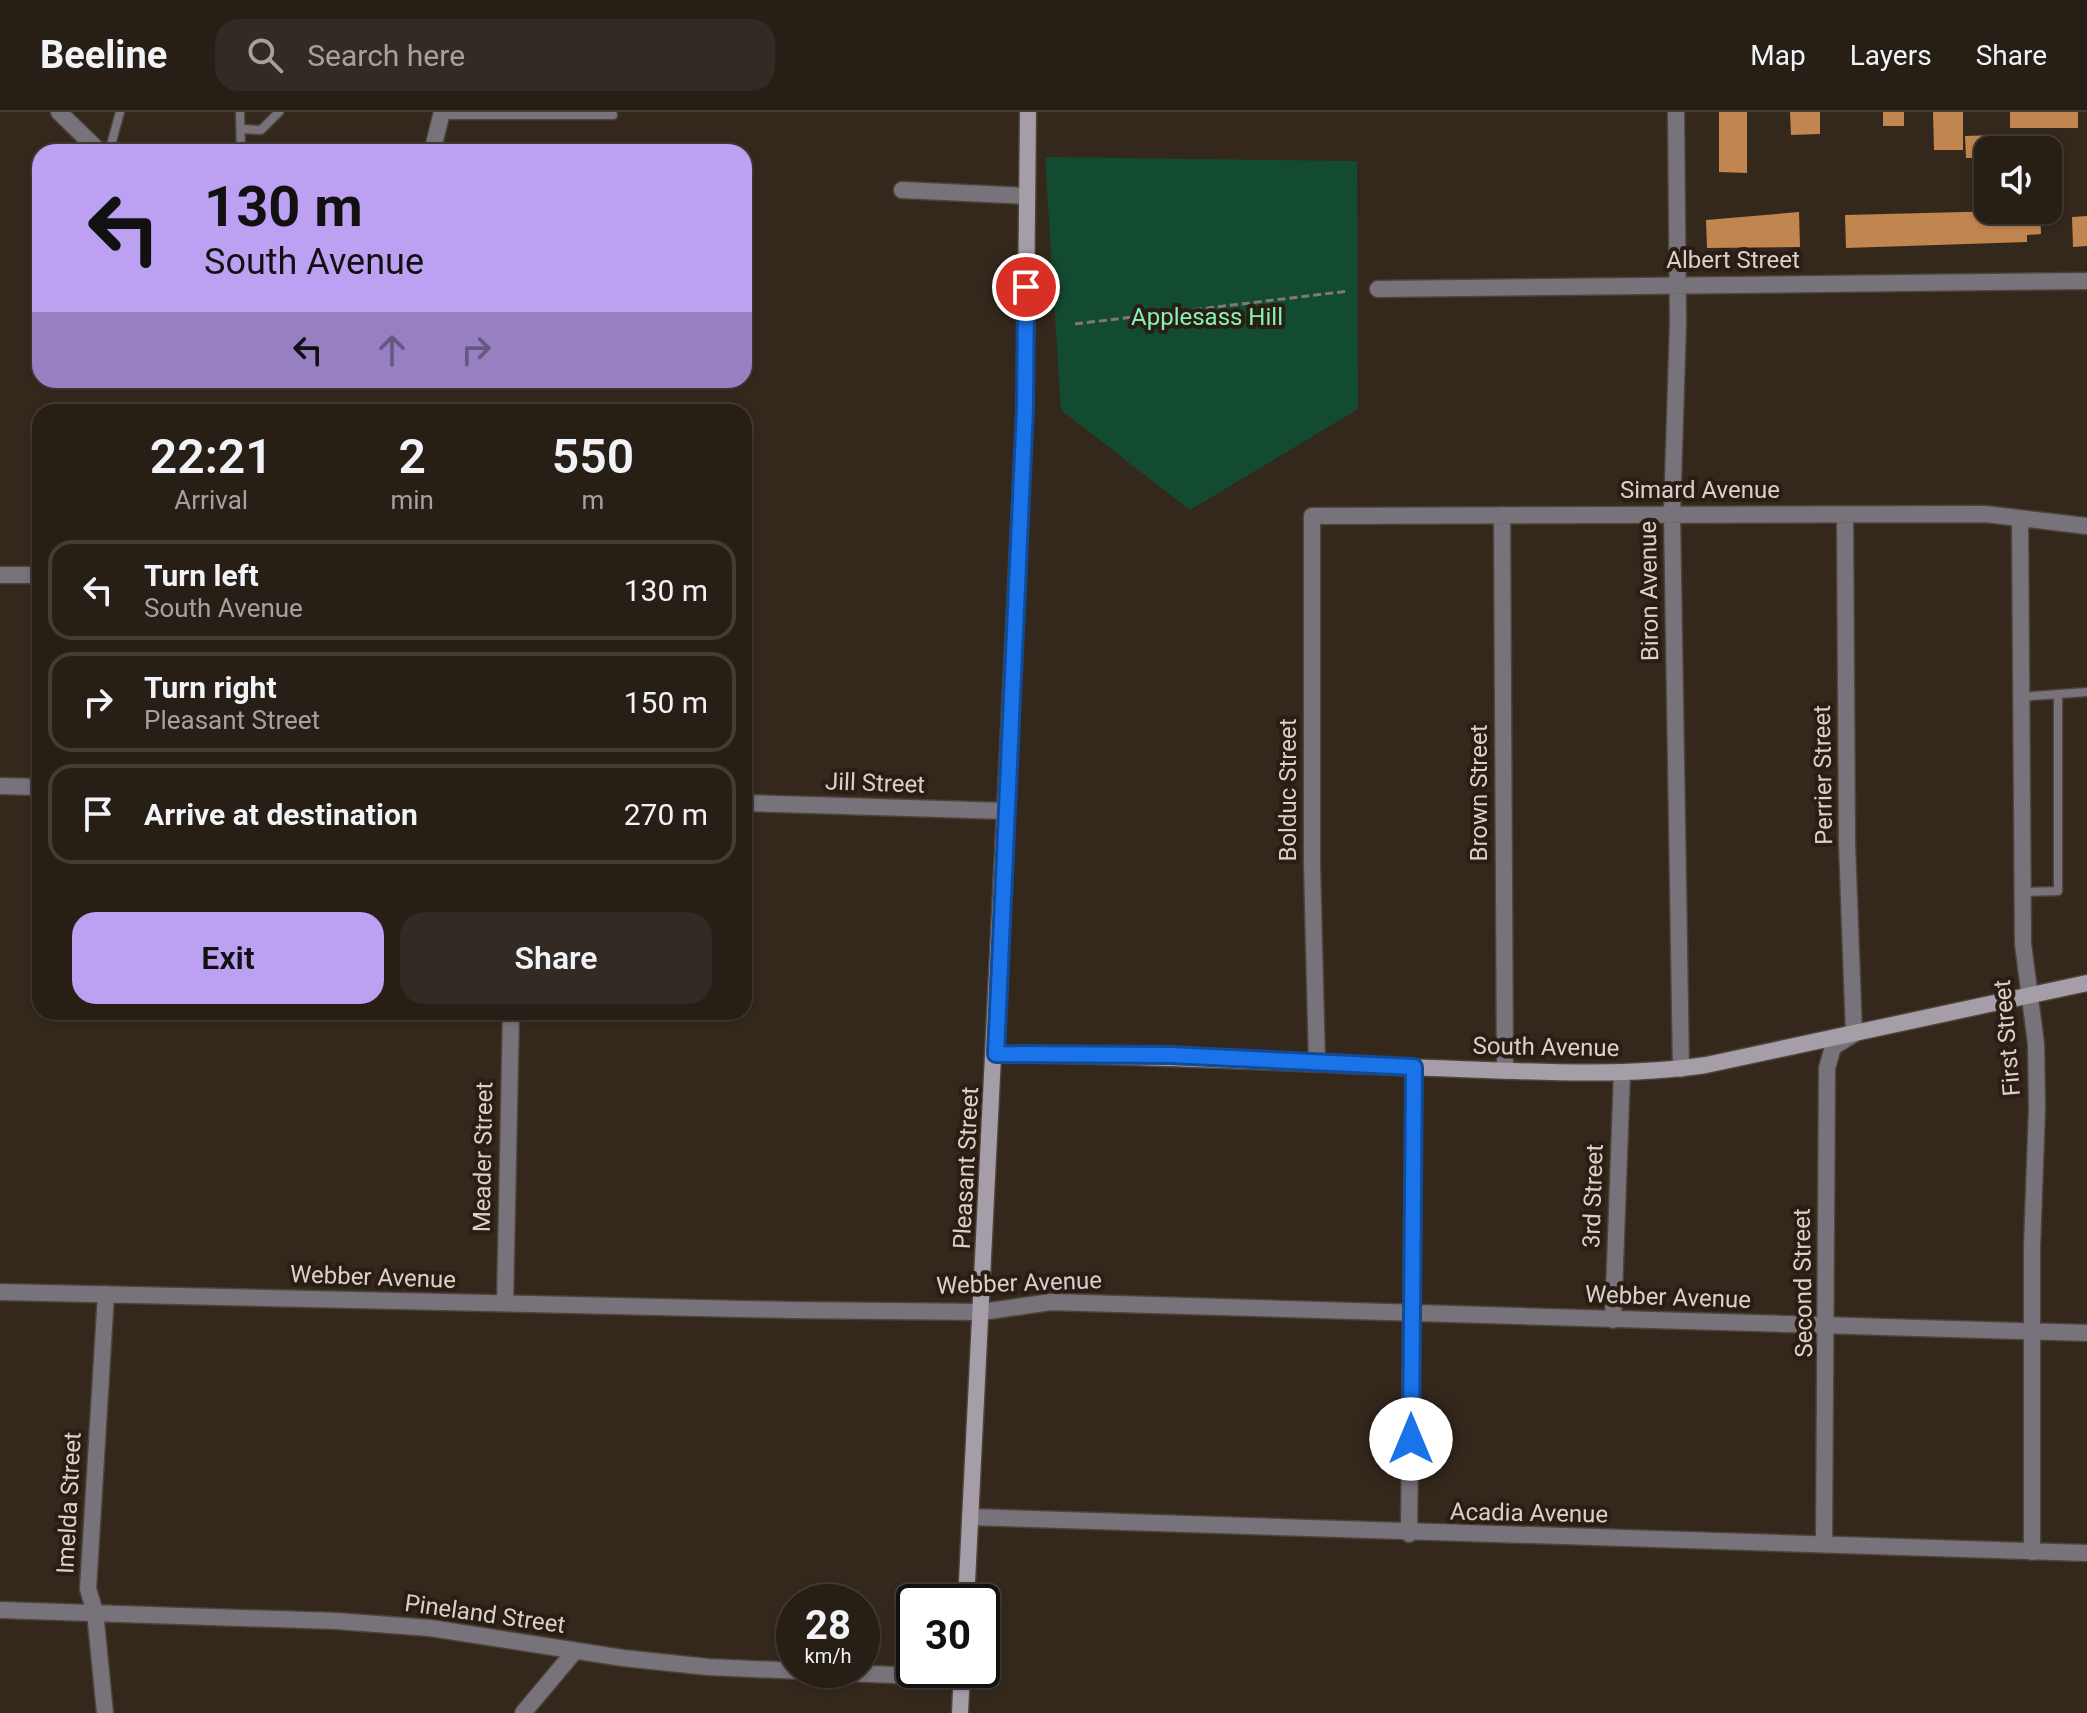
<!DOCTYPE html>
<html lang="en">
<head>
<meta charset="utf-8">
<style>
  :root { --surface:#271e16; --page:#332b23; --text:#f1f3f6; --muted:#a4a2a1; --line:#433c35; --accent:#bca0f2 }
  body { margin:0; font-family:Roboto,sans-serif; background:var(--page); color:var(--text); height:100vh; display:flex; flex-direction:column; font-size:30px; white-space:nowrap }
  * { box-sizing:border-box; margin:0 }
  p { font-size:26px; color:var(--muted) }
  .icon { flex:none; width:44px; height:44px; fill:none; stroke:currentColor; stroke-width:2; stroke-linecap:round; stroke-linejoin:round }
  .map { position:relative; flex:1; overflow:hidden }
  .panel { position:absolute; left:32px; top:292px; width:720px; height:616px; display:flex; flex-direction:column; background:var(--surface); border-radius:24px; box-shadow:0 2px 6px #0004,0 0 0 2px var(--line) }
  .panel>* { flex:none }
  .guide { position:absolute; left:32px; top:32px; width:720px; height:244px; border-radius:24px; box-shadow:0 2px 6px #0004,0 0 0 2px var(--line); background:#bca0f2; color:#111; overflow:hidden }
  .controls { position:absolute; left:1974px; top:24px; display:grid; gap:16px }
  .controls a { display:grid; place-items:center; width:88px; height:88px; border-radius:16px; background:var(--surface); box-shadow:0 2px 6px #0004,0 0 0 2px var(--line); font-size:40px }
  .speed { position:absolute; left:776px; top:1472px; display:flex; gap:16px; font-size:40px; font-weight:700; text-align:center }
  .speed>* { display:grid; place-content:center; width:104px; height:104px; border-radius:50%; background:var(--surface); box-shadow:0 2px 6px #0004,0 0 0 2px var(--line); line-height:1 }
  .speed small { font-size:20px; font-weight:400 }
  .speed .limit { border:4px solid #111; border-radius:12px; background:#fff; color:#111 }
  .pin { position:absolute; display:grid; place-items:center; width:68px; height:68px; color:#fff; margin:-34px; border:4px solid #fff; border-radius:50%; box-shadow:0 2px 8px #0007 }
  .me { position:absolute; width:88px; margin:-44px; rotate:0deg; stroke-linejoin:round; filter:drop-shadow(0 0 6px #0008) }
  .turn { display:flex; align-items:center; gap:28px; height:168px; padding:0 40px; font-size:36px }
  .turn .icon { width:104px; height:104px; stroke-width:2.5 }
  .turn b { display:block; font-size:56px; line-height:68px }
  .lanes { display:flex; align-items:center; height:76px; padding:0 40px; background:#0003; justify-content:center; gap:40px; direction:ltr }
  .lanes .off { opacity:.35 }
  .eta { display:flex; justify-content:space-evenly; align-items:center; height:136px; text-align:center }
  .eta b { font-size:48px; font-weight:600; line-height:56px }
  .button { display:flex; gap:16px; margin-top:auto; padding:16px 40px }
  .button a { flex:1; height:92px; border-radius:24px; background:var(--accent); color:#111; font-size:32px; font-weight:600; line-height:92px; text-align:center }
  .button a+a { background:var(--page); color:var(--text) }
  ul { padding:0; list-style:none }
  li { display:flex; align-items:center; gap:24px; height:100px; margin:0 16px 12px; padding:0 24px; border:4px solid var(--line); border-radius:24px }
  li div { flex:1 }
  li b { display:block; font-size:30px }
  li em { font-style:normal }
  header { display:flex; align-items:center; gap:48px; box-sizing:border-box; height:112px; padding:0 40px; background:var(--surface); border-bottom:2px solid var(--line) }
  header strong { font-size:38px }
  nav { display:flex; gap:44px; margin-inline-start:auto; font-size:28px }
  .search { width:560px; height:72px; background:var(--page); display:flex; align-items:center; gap:20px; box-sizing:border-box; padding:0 28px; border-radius:24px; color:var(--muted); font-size:30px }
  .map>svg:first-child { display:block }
  .green { fill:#134b30 }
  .building { fill:#c1854f }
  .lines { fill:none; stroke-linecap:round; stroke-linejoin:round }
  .lane-casing { stroke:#4e4339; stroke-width:11 }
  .street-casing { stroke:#4e4339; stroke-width:19 }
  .secondary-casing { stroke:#4e4339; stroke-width:19 }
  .path { stroke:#837970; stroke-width:3; stroke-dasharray:8 4; stroke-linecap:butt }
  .lane { stroke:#78737a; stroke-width:8 }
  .street { stroke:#78737a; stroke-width:16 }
  .secondary { stroke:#a59da7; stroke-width:16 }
  .route-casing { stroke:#114b97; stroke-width:20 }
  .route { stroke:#1a73e8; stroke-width:14 }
  .labels { text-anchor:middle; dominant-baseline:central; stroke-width:8; stroke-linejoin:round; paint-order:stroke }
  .street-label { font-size:24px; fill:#d9d1cb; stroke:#2a1e14 }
  .park-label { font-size:24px; fill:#84f1b6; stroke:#2a1e14 }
</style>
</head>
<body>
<header>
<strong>Beeline</strong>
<div class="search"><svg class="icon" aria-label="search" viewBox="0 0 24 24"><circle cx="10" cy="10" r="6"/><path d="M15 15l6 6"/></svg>Search here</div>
<nav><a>Map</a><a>Layers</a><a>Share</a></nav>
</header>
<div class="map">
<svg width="2087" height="1601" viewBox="0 0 2087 1601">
  <rect width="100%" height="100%" fill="#34281d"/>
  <path class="green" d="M1045,45l312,4 1,248 -168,101 -129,-100z"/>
  <path class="building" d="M1719,0h28v61l-28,-1z
    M1790,0h30v22l-29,1z
    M1883,0h21v14h-21z
    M1933,0h30v38h-29z
    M2010,0h68v16h-68z
    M1995,23l1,15h-8v8h-22l-1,-22z
    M2040,98l1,24 -14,1v7l-181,6 -1,-33z
    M1799,100l1,35 -93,1 -1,-28z
    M2087,104v30l-14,1 -1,-30z"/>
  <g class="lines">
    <g class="lane-casing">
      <path id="lane" d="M240,0l1,40
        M442,3h171
        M241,17l20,1 18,-18
        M109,40l11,-40
        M2020,585l67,-5
        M2023,780l35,-1v-197"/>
    </g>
    <g class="street-casing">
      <path id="street" d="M59,0l41,40
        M1676,0l2,210 -6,192 9,555
        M432,40l10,-40
        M902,78l125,6
        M1378,177l709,-8
        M1502,403l3,556
        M2020,408l3,424 13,100 1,64 -5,139v305
        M0,463h40
        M0,674l40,1
        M744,691l261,8
        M1317,952l-5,-200v-348l673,-2 102,12
        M0,1180l791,18 191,2 69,-10 1036,31
        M505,1191l6,-291
        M1613,1208l9,-247
        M970,1405l1117,36
        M1409,1422l5,-467
        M1824,1432l3,-476 6,-21 21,-13 -7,-190 -2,-328
        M0,1498l336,11 94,7 193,30 85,9 254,11
        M105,1601l-10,-101 -7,-23 18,-295
        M523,1601l52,-62"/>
    </g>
    <g class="secondary-casing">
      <path id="secondary" d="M996,942c146,1 291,9 437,14 91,3 183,10 273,-3l381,-82
        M966,1490l59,-1194 3,-296
        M960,1601l2,-43"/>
    </g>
    <path class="path" d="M1075,212l274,-33"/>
    <use href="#lane" class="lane"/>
    <use href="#street" class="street"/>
    <use href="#secondary" class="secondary"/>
  </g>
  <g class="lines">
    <g class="route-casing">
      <path id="route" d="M1026,175l-1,121 -29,646 174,1 244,12 -3,372"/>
    </g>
    <use href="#route" class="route"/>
  </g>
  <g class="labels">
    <g class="street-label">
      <text x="1733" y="148">Albert Street</text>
      <text x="1700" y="378">Simard Avenue</text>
      <text transform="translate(1649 479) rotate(-91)">Biron Avenue</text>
      <text transform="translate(1823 663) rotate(-91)">Perrier Street</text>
      <text transform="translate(875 671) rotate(2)">Jill Street</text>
      <text transform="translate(1288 678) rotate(-90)">Bolduc Street</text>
      <text transform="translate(1479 681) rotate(-90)">Brown Street</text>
      <text transform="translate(2007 926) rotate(-95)">First Street</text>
      <text transform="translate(1546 935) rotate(1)">South Avenue</text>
      <text transform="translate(483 1045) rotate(-89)">Meader Street</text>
      <text transform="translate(966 1056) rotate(-87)">Pleasant Street</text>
      <text transform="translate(1593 1084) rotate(-88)">3rd Street</text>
      <text transform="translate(373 1165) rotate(2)">Webber Avenue</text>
      <text transform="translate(1019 1171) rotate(-2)">Webber Avenue</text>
      <text transform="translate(1803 1171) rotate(-91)">Second Street</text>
      <text transform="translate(1668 1185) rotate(2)">Webber Avenue</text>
      <text transform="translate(69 1391) rotate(-87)">Imelda Street</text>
      <text transform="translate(1529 1401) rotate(1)">Acadia Avenue</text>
      <text transform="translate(485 1502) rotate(8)">Pineland Street</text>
    </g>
    <g class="park-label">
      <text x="1207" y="205">Applesass Hill</text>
    </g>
  </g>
</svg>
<div class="controls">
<a><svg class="icon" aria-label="sound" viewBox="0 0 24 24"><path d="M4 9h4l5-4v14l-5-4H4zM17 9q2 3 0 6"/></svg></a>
</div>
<div class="speed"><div>28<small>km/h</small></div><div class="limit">30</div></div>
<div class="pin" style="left:1026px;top:175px;background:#d93025"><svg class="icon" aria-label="arrive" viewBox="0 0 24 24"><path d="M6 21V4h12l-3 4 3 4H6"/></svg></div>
<svg class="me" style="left:1411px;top:1327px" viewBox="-20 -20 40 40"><circle r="19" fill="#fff"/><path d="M0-13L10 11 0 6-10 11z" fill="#1a73e8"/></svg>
<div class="guide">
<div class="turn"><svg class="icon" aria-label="left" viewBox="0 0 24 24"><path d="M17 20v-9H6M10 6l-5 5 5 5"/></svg><div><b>130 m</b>South Avenue</div></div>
<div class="lanes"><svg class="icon" aria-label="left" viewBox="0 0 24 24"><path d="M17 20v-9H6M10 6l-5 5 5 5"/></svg><svg class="icon off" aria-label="ahead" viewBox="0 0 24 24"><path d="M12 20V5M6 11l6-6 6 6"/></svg><svg class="icon off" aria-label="right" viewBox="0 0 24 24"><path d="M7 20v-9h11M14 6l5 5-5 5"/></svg></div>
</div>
<section class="panel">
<div class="eta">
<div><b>22:21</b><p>Arrival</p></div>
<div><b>2</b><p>min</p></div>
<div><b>550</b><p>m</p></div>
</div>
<ul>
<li><svg class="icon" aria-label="left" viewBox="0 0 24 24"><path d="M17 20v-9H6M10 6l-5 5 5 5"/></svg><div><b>Turn left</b><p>South Avenue</p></div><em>130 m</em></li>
<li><svg class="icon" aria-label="right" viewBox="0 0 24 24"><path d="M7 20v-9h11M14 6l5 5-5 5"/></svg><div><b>Turn right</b><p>Pleasant Street</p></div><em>150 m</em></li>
<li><svg class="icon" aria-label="arrive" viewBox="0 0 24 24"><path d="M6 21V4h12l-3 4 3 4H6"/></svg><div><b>Arrive at destination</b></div><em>270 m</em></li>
</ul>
<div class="button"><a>Exit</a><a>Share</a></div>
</section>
</div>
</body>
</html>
